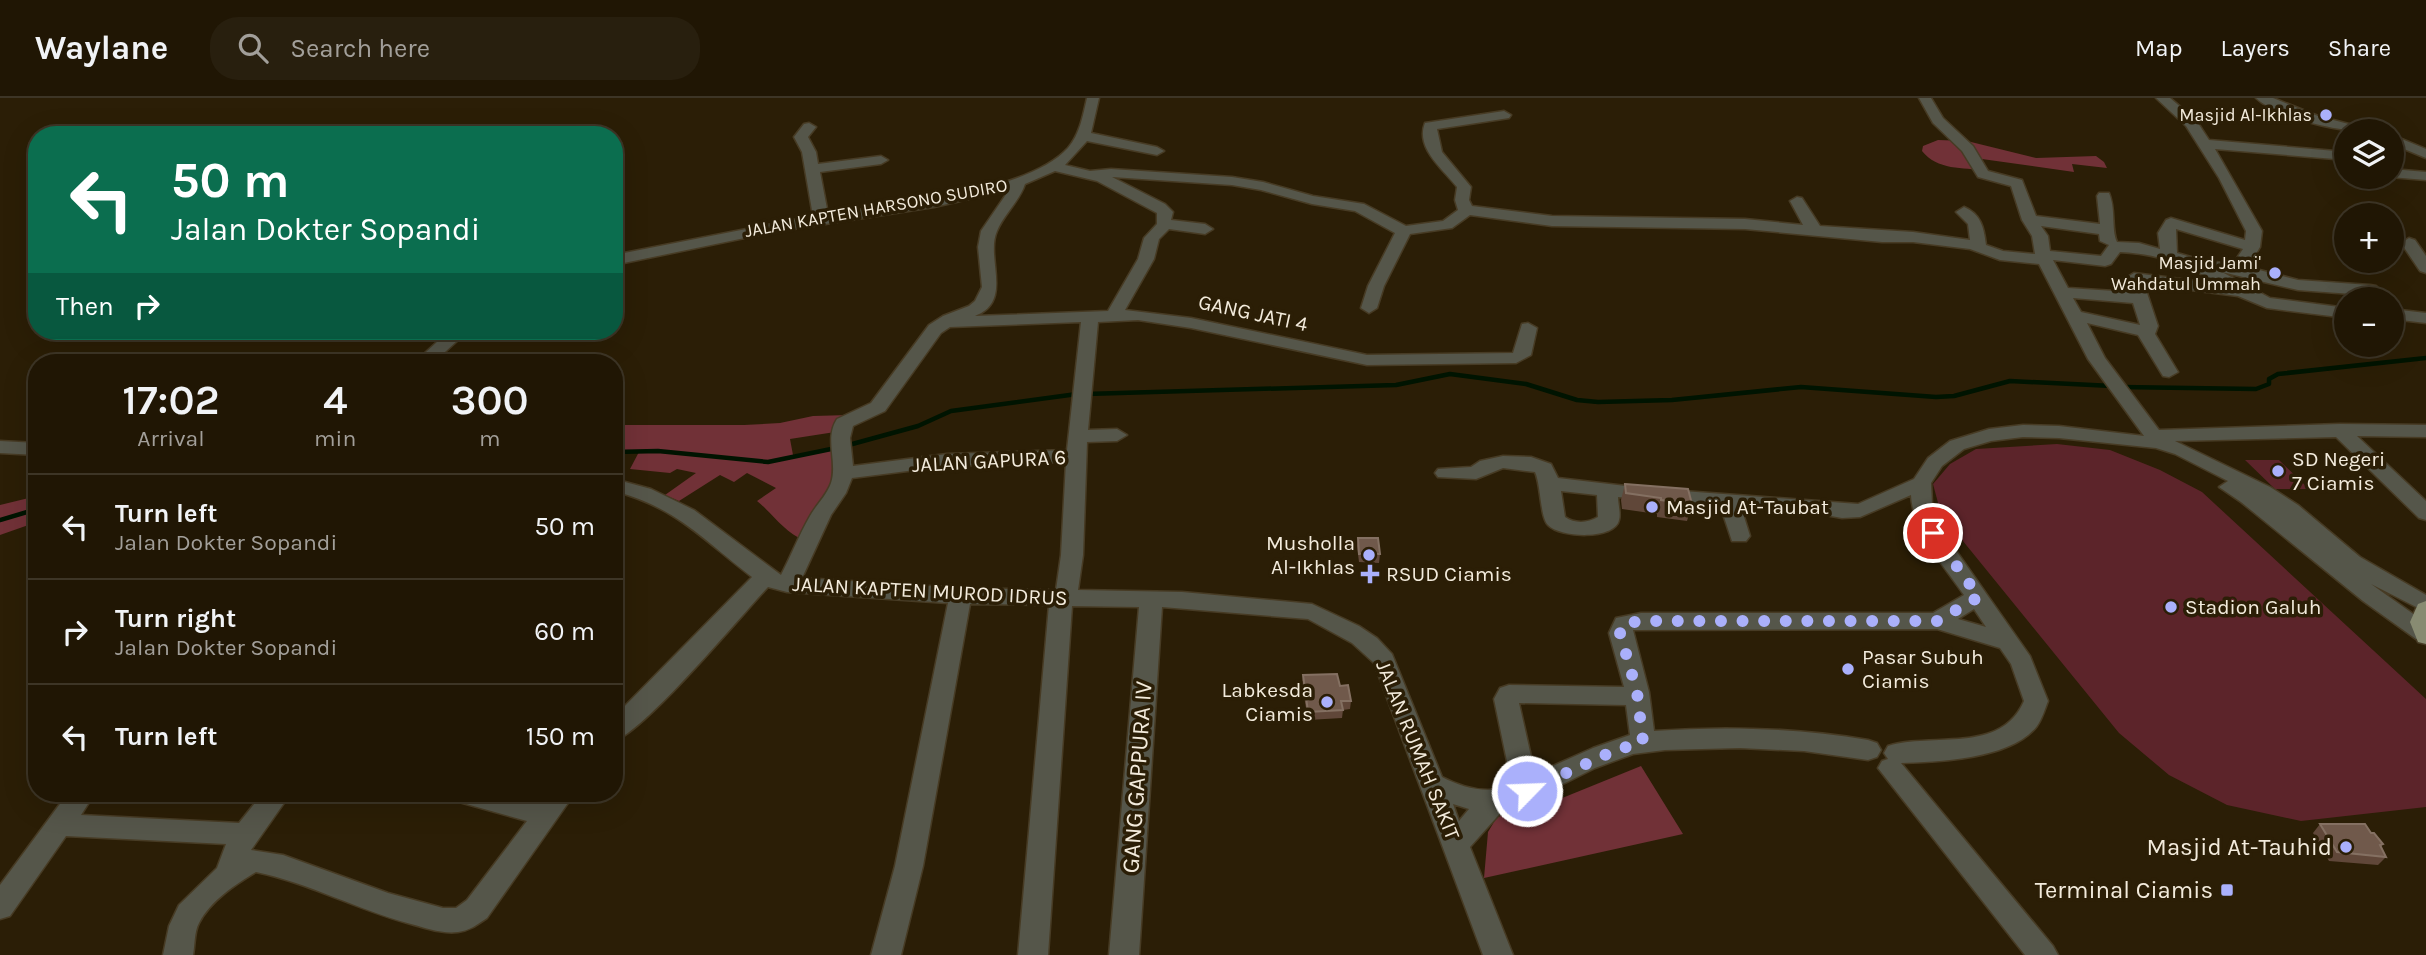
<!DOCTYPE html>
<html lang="en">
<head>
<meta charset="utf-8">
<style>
  :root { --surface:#201604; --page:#281f0e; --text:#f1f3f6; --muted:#a29f9a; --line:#3d3526 }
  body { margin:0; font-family:Karla,sans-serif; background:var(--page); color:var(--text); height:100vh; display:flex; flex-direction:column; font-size:26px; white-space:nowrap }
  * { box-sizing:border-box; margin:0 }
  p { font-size:23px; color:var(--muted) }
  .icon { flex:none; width:38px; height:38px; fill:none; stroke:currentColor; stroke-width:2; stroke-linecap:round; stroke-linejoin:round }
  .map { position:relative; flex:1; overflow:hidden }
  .sheet { position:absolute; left:28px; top:256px; width:595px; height:448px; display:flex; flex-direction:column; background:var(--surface); border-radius:28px; box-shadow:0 7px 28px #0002,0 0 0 2px var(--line) }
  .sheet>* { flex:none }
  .top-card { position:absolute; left:28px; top:28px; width:595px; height:214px; border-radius:28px; box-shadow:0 7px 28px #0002,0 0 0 2px var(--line); background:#0b6e4f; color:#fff; overflow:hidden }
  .buttons { position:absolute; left:2334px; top:21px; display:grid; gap:14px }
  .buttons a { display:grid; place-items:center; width:70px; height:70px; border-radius:50%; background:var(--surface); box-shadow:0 7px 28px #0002,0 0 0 2px var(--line); font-size:35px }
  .pin { position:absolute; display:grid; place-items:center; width:60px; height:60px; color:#fff; margin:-30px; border:4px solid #fff; border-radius:50%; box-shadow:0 2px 7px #0007 }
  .me { position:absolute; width:77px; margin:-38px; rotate:66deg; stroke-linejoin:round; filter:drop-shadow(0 0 5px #0008) }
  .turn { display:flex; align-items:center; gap:24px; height:147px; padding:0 28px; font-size:32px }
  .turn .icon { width:91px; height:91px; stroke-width:2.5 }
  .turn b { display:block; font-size:49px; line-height:60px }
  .then { display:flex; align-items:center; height:66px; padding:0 28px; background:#0003; gap:14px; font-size:26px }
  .eta { display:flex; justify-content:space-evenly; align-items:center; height:119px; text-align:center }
  .eta b { font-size:42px; font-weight:600; line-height:49px }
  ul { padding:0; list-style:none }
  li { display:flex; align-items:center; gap:21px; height:105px; padding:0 28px; border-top:2px solid var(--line) }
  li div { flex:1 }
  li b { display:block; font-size:26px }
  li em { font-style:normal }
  header { display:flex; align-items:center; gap:42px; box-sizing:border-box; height:98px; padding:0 35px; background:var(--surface); border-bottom:2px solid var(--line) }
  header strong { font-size:33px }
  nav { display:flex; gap:38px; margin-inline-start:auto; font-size:24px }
  .search { width:490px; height:63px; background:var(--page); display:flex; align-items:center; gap:18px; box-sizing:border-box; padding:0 24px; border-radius:28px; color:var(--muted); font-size:26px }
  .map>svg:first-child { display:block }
  .green { fill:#5c242a }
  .forest { fill:#713137 }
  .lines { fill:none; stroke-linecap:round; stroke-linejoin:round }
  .stream { stroke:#001401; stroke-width:4.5 }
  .minor-casing { stroke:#473b24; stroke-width:3 }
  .major-casing { stroke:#473b24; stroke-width:3 }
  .minor { fill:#55564a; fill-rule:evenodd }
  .major { fill:#888b72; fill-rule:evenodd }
  .wall { fill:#604739 }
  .building { fill:#70594b; stroke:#847062; stroke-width:2 }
  .route { stroke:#aab0fb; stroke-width:12; stroke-dasharray:0 21.6 }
  .poi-dot { fill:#aab0fb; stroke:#2b1e06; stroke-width:2.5 }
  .labels { text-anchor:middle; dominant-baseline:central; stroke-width:7; stroke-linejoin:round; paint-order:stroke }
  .far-poi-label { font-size:18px; fill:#f3ebdc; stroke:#2b1e06; text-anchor:end }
  .far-street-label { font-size:18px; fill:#f3ebdc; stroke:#2b1e06 }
  .street-label { font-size:21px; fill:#f3ebdc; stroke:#2b1e06 }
  .poi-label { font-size:21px; fill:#f3ebdc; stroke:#2b1e06; text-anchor:start }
  .near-street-label { font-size:24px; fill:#f3ebdc; stroke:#2b1e06 }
  .near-poi-label { font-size:24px; fill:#f3ebdc; stroke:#2b1e06; text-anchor:end }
</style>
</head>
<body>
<header>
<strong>Waylane</strong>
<div class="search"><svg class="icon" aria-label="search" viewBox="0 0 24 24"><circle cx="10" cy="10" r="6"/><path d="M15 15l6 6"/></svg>Search here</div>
<nav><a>Map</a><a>Layers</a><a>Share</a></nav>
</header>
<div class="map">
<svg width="2426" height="857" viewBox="0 0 2426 857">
  <rect width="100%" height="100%" fill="#2b1e06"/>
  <path class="green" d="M2057,346l53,6 50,20 42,22 224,207v108l-125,14 -74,-16 -58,-30 -50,-42 -178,-219 -8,-30 17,-20 26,-15z
    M2245,362h34l30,29h-34z"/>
  <path class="forest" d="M1938,42l29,1 69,17 60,-2 8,6 3,6 -35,-4 2,8 -92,-13 3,11c-22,-2 -48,0 -63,-19l1,-5z
    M849,317l-14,17 -45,7 3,16 44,-8 1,26 -34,67c-19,-7 -31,-26 -47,-39l19,-13 -29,-15 -13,9 -14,-7 -41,26 -14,-6 31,-22 -19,-4 -7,4 -40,-4 10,-19 -26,1v-26h130l36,-2 33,-7z
    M37,398v26l-37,13v-30z
    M1641,668l42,68 -199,44 4,-46 9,-15 48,-12z"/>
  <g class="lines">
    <path class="stream" d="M2121,289l135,2 13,-5v-5l9,-5 148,-16
      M1086,296l310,-9 54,-11 76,10 51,16 21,2 74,-2 129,-13 135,10 18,-1 56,-15 102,5
      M845,348l73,-20 33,-15 126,-17
      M614,354l44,-1 110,11 68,-14
      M0,422l37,-11"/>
    <g class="minor-casing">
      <path id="minor" d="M1087,0h12l-8,35 66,14 7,4 -7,4 -70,-14 -22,24 25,6 21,-2 121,8 31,5 50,14 51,8 42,22 37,-5 15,-11 -3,-10 2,-13c-14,-18 -42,-39 -32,-64l79,-12 7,4 -2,3 -72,11 5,23 29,35 -2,13 3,6 80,10 193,3 58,6 -13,-24 7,-4 5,1 18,28 93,6 57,8 -2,-16 -12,-12 8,-5c17,7 20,21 22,38l17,6 32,3 -3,-18 -10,-16 -11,-34 -33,-9 -16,-26 -29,-28 -14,-25h12l12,20 30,28 15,25 34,9 14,36 64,8 -3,-28 2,-3h10c7,16 2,36 8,49l22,1 21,6 -2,-16 8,-13 5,-2 74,22 1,-9 -27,-53 -33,-52 -30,-28h14l26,22 13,20 138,12v8l-132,-11 47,82 -2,16 -12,20 50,13 72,5 6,1 12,13h-18l-5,-4 -67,-5 -76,-18 48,26 77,10v10l-80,-10 -29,-12 -94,-12 14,42 -3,8 23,38 -9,5 -6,-1 -25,-41 -51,-12 18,35 54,72 181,-6 86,1v12l-69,-1 69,65v19l-7,-2 -83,-81 -161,4 95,46 28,18 62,52 66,38v17l-55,-28 55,39v18l-10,-2 -53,-38 -122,-99 -22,-15 9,-6 -53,-27 -19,-6 -97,-10 -36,-1 -32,4 -27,8 -22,17 -11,17 1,21 11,28 87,124 18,45c-3,8 -6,18 -11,25 -25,33 -98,36 -136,37l152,183 5,9h-33l-147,-187 4,-7 6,-2 -4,-6 4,-7c44,-14 113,9 136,-45l-13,-37 -11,-16 -63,-19 -304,1 16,62 5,39c71,-5 144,-3 214,9l9,3 4,7 -4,7 -9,3 -64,-9 -64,-3 -75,2 -32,4 -38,14 -60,30 -31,11 -34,38 43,108h-30l-109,-292 -22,-20 -44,-24 -146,-12 -23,348h-30l30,-348 -67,-1 -24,349h-30l31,-350 -79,-1 -47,262 -22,89h-30l24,-89 53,-263 -161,-11 -19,-5c-27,29 -124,145 -154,154v-24l138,-140c-49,-37 -74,-69 -138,-86v-12l37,10 43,21 87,65c10,-19 18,-40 29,-59 6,-11 17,-21 21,-33 7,-21 -7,-44 6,-64l34,-16 58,-78 14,-9 26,-10 6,-5 7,-14 -4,-40 3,-16 28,-41 -75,17 -160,25 -160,33v-10l199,-39 -11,-64 -8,-15 10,-13 5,-1 7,4 -8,10 8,15 2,12 63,-8 7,4 -7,4 -61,8 8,42c61,-9 198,-20 240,-66 12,-14 15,-33 19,-50zM1055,73l42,10 60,32v11l-13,14 -6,21 -30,52 -133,5c39,-15 10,-58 22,-85 7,-17 22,-29 28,-47zM1112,79l120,8 29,5 51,14 43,7 40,22 -27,53 -7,22 8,5 8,-5 7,-22 26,-52 42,-6 18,-13 82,11 193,3 137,13h31l57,7 30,11 39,4 49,95 56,77 -85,-10 -36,-1 -34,4 -39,12 -22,17 -14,21 -56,25 -215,-16 -85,-10 -7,-14 -20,-7 -28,-1 -23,5 -9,6 -33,2 -3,4 3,4 38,2 27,-11 32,4c6,13 5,45 13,53 12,13 67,15 71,-5 2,-6 -1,-16 -1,-23l102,8 12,36h14l4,-5 -9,-29 57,3 44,8 18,-1 51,-22c2,37 33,71 53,100l-31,18h-292l-25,5 -7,15 15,54 -115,-2 -9,3 -6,11 18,86c-23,10 -49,3 -70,-8l-50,-123 -15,-16 -18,-12 -47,-22 -130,-12 -104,-2 5,-35 4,-113 30,-1 10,-6 -10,-6 -29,1 10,-108 40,-2 53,8 176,37 149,-2 15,-8 6,-27 -9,-5 -6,1 -9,29 -146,2 -176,-37 -66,-8 29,-51 5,-20 10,-10 36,5 8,-5 -8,-5 -34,-4 2,-8 -8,-8zM2041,128l58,8 1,7 9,4 -8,11 -51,-5 -2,-15zM2176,131l67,20 -10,15 -28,-3 -28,-8zM2120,154c39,2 66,12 99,32l-85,-11 -8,5 4,14 -62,-4 -15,-28 52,6 6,-2zM2073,200l60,5 7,22 -59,-13zM1081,224l-14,128 -120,4 -94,12 -3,-28 3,-12 32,-15 56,-78 9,-6zM1066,364l-5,93 -5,35 -96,-2 -158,-10 29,-63 15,-22 6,-15 95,-12zM1561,393l36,4 1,22c-10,6 -23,7 -33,0zM1974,511l12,18 -28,-8zM1519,605l107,2 4,30 -37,13 -58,26zM1453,706l16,5 -10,12z
        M2256,0h17l45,18 46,12 2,3c-27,1 -90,-14 -110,-33z
        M2392,37l34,14v9l-34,-14z
        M2392,71l34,3v8l-36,-3h2z
        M2409,140l6,2 11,16v17l-6,-2 -19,-28z
        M2392,211l34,4v10l-34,-4z
        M449,233h19l-34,31h-19z
        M0,343l37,2v12l-37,-2z
        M68,695h27l-14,22 158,8 24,-30h28l-40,57 32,5 105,38 55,15h13l11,-8 60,-79 -75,-21 -4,-7h53l39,10 8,-10h27l-88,125c-9,6 -18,13 -29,14 -16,2 -32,-4 -47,-8 -53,-14 -102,-41 -155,-52 -20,12 -46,29 -57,51 -5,9 -4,22 -6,32h-30l6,-29 10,-21 38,-37 9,-24 -160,-8 -56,80 -10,3v-34z"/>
    </g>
    <g class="major-casing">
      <path id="major" d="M2426,503v43l-8,-2 -8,-20 8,-18z"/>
    </g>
    <use href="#minor" class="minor"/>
    <use href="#major" class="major"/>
  </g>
  <path class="wall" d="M1625,386l67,20 -5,17 -30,-4v-3l-35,-5 -1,-9z
    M1358,440l22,16 -1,9 -20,-1 -2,-16z
    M1303,577l37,11 11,15 -1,8 -7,1 -1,8 -34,2 -6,-36z
    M2320,726l51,9 12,11 -2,3 5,10 -8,8 -49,-4 -16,-28z"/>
  <path class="building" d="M1625,386l63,5 4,15 -31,-4v-2l-35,-5z
    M1358,440h20l2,16h-21z
    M1337,576l3,12 8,-1 3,16h-10l2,9 -35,2 -5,-37z
    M2320,726h45l6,9h3l9,11 -3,1 6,12 -49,-5z"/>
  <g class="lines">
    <path class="route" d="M1527,693l89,-41 27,-8 -6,-50 -17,-59 3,-9 18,-3h296l42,-24 -46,-64"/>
  </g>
  <g class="poi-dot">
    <circle cx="2326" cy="17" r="7"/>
    <circle cx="2275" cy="175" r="7"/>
    <circle cx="2278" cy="373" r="7"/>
    <circle cx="1652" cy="409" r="7"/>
    <circle cx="1369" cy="457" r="7"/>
    <path d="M1366.5 465.5h7v7h7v7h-7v7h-7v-7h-7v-7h7z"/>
    <circle cx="2171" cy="509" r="7"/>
    <circle cx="1848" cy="571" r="7"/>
    <circle cx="1327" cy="604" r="7"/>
    <circle cx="2346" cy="749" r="7"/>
    <rect x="2220" y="785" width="14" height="14" rx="3.5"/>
  </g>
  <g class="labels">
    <g class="far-poi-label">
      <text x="2312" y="17">Masjid Al-Ikhlas</text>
      <text x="2261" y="165">Masjid Jami'<tspan x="2261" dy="21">Wahdatul Ummah</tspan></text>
    </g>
    <g class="far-street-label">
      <text transform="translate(876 110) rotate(-10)">JALAN KAPTEN HARSONO SUDIRO</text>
    </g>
    <g class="street-label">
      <text transform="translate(1253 215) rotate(12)">GANG JATI 4</text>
      <text transform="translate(989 363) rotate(-3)">JALAN GAPURA 6</text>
      <text transform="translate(930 493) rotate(3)">JALAN KAPTEN MUROD IDRUS</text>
      <text transform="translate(1418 652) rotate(68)">JALAN RUMAH SAKIT</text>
    </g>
    <g class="poi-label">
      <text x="2292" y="361">SD Negeri<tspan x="2292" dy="24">7 Ciamis</tspan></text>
      <text x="1666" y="409">Masjid At-Taubat</text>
      <text x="1355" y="445" text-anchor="end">Musholla<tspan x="1355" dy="24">Al-Ikhlas</tspan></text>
      <text x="1386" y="476">RSUD Ciamis</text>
      <text x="2185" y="509">Stadion Galuh</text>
      <text x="1862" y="559">Pasar Subuh<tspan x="1862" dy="24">Ciamis</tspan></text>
      <text x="1313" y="592" text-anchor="end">Labkesda<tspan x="1313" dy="24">Ciamis</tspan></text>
    </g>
    <g class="near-street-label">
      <text transform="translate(1137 679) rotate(-86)">GANG GAPPURA IV</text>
    </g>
    <g class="near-poi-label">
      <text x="2332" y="749">Masjid At-Tauhid</text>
      <text x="2213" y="792">Terminal Ciamis</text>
    </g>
  </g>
</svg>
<div class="buttons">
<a><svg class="icon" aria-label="layers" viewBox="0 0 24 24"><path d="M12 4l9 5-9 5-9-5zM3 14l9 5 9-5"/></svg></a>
<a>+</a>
<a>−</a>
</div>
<div class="pin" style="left:1933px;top:435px;background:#d93025"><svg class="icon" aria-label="arrive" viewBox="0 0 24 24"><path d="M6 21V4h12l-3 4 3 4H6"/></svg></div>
<svg class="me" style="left:1527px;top:693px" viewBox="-20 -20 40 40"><circle r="17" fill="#aab0fb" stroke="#fff" stroke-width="3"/><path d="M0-11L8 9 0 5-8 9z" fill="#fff"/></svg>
<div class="top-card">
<div class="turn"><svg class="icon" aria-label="left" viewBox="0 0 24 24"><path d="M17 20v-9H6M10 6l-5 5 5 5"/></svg><div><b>50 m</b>Jalan Dokter Sopandi</div></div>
<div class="then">Then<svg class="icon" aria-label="right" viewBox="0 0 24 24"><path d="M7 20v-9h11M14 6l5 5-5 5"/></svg></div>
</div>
<section class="sheet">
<div class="eta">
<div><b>17:02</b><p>Arrival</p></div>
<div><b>4</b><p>min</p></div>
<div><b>300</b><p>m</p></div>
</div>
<ul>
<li><svg class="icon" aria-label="left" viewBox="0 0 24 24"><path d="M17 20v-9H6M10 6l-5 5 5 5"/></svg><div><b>Turn left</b><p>Jalan Dokter Sopandi</p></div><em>50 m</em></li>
<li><svg class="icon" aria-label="right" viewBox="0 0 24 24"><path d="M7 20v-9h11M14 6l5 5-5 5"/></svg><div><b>Turn right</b><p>Jalan Dokter Sopandi</p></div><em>60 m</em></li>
<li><svg class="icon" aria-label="left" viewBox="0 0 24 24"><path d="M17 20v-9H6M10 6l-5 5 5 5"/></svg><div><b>Turn left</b></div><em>150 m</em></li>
</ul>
</section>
</div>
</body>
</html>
